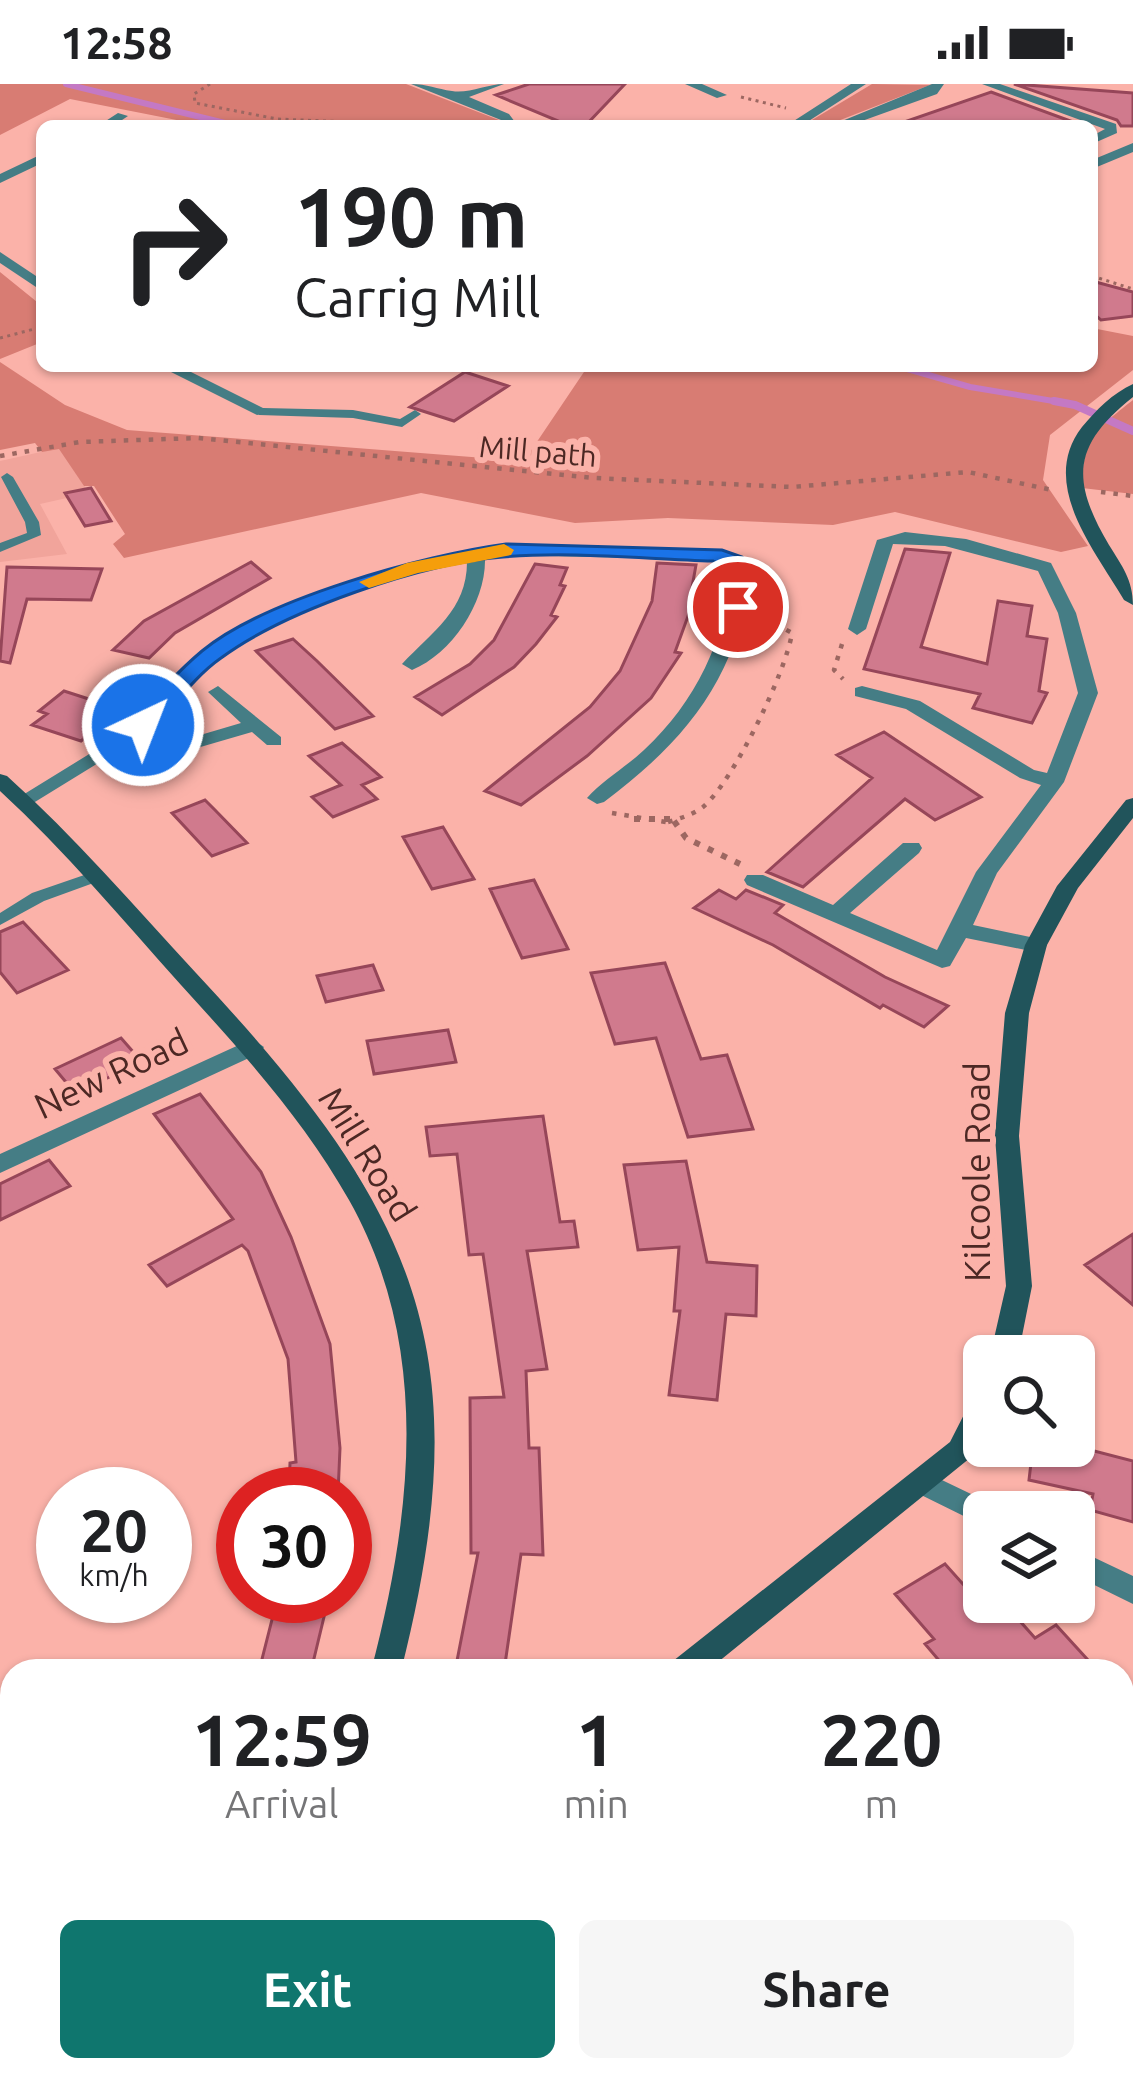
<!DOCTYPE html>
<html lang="en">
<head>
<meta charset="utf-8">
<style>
  :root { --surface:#fff; --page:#f6f6f6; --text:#202124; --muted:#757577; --accent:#0f766e }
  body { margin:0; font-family:Ubuntu,sans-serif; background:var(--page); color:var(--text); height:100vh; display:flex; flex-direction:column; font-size:45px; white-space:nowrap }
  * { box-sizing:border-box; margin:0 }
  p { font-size:39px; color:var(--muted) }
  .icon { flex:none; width:66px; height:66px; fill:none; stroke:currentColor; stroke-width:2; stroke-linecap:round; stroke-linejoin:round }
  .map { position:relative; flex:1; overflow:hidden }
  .details { position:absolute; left:0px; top:1575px; width:1134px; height:423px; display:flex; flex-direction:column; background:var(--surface); border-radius:36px 36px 0 0; box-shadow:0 3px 9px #0004 }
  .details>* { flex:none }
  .guide { position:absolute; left:36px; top:36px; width:1062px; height:252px; border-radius:18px; box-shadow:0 3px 9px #0004; background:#fff; color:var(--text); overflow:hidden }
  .tools { position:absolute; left:963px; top:1251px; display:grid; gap:24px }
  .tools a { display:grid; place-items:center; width:132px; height:132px; border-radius:18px; background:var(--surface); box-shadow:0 3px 9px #0004; font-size:60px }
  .speed { position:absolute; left:36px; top:1383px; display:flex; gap:24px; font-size:60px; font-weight:700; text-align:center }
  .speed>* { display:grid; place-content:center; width:156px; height:156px; border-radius:50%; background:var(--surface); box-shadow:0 3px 9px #0004; line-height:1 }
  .speed small { font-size:30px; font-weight:400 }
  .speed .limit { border:18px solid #d22; background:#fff; color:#111 }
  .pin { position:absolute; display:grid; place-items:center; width:102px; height:102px; color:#fff; margin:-51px; border:6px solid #fff; border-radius:50%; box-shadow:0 3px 12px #0007 }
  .me { position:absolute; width:132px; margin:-66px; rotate:43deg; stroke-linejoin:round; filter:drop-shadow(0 0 9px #0008) }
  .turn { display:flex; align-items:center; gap:42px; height:252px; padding:0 60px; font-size:54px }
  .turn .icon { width:156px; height:156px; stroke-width:2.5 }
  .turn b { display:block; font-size:84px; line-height:102px }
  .eta { display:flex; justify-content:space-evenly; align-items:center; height:204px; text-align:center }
  .eta b { font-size:72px; font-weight:600; line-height:84px }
  .cta { display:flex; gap:24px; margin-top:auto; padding:24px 60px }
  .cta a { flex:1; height:138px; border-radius:18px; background:var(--accent); color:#fff; font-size:48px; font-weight:600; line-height:138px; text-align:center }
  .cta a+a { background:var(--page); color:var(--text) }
  .status { display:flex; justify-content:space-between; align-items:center; height:84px; padding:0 60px; background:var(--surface); direction:ltr }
  .status svg { height:33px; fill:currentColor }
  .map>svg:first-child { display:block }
  .built { fill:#f1a49b }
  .green { fill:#d87c73 }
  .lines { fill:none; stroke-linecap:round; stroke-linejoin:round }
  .stream-far1 { stroke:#c479c4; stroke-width:6 }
  .stream { stroke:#c479c4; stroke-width:8 }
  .building { fill:#d07a8d; stroke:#964659; stroke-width:3 }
  .path-far2 { stroke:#9c6761; stroke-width:3; stroke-dasharray:3 4.5; stroke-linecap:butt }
  .path-far1 { stroke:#9c6761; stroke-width:4.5; stroke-dasharray:4.5 8; stroke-linecap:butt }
  .path { stroke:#9c6761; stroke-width:6; stroke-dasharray:6 9; stroke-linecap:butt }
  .lane { fill:#457d85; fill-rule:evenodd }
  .street { fill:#457d85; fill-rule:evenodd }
  .secondary { fill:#21545b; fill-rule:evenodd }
  .route { fill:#1a73e8; stroke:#114b97; stroke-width:3 }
  .slow { fill:#f59e0b }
  .labels { text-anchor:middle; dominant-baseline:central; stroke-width:12; stroke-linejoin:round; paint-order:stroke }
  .far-street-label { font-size:30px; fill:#4c2824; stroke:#fbb2a9 }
  .street-label { font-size:36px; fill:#4c2824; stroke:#fbb2a9 }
</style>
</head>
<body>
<div class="status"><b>12:58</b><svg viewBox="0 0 49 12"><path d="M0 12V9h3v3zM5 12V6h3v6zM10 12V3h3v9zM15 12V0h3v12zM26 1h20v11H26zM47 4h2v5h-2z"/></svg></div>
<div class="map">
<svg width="1133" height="1996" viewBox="0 0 1133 1996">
  <rect width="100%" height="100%" fill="#fbb2a9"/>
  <path class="built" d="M59,364l30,45 -49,11 27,50 -67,8v-101z"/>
  <path class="green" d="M0,0h406l98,38 -1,4h-296l-137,-27 -70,36z
    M872,0l58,1 -105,41h-23z
    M0,188l42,34v36l-42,17z
    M1092,244l41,8v34l-83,65 -7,45 45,66 -27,6 -166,-40 -62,13 -165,-7 -93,5 -154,-30 -297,65 -11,-14 12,-10 -31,-48h-10l-25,-37 -17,3 -7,-9 -35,7v-88l65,43 62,25 397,31 64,-95h504z
    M1133,316v94l-51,-6c1,-51 13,-58 51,-88z"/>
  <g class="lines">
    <path class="stream-far1" d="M66,0l171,42
      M897,282l73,21 101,17"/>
    <path class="stream" d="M1054,317l21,4 58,26"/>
  </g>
  <path class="building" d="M529,0h96l-40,42h-15l-74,-31z
    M1014,0l119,9v33h-12l-4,-6z
    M991,8l93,34h-180v-4z
    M1092,197l41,11v24l-32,4 -9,-8z
    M465,288l43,14 -54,35 -44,-14z
    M91,404l20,33 -26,5 -20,-33z
    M905,465l45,4 -29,94 66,17 11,-63 34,5 -5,30 20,3 -8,52 8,2 -15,30 -59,-15 7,-14 -116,-25z
    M251,478l19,16 -95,55 -26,25 -36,-8 31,-29z
    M657,479l39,2 -5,28 5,1 -21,58 6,1 -30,45 -64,58 -66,49 -36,-14 105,-84 30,-36 32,-70z
    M535,480l32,4 -7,17 5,1 -14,29 6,2 -21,27 -22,23 -72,48 -27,-18 55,-33 24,-24z
    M7,483l95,2 -11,31 -64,-1 -17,64 -10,-2z
    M293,555l24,22 56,55 -38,13 -79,-78z
    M64,607l31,10 31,11 -25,21 -8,-2 -12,10 -49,-16 15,-11 -8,-3z
    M884,648l97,65 -46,23 -30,-21 -102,88 -36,-15 105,-94 -35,-23z
    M342,659l39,34 -19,8 15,14 -44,18 -21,-20 29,-12 -32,-29z
    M205,716l9,9 33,34 -35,13 -40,-43z
    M443,743l31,52 -42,10 -29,-52z
    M534,796l34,69 -46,9 -32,-69z
    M719,806l17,9 10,-9 37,15 -8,8 110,64 63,29 -24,21 -41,-22 -3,3 -107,-63 -79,-37z
    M23,838l45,48 -51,23 -17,-21v-40z
    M665,879l36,96 26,-4 26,74 -65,8 -32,-99 -41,6 -24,-71z
    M373,881l10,25 -57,12 -9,-26z
    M448,946l8,32 -82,12 -7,-33z
    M121,954l21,24 -67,31 -20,-24z
    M200,1010l61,78 30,65 39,107 10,104 -2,46h-49l1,-31 6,-1 -8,-103 -40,-108 -6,-6 -75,41 -18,-21 84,-46 -79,-105z
    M543,1032l17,106 14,-1 4,26 -51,4 20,118 -21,2 3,77h10l4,107 -22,-1 -17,117h-49l23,-118h-7l-1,-155 34,-1 -21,-143 -14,1 -12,-101 -27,2 -4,-29z
    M49,1076l21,26 -70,34v-36z
    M686,1077l21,101 50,4 -1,50 -30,-2 -9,86 -48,-5 11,-84h-6l5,-64 -41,3 -14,-85z
    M1133,1150v71l-48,-40z
    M1033,1362h42l58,15v61l-43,-12 3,-16 -64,-14z
    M945,1480l34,38h24l32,36 21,-13 42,46h-150l-23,-27 9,-5 -39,-45z
    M278,1512h51l-18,75h-52z"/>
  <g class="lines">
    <path class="path-far2" d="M210,0l-16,10 1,9 82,16 168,7
      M741,13l45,11
      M1092,192l41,13
      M0,254l42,-11"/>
    <path class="path-far1" d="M0,372l80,-14 118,-4 396,40 198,9 176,-15 84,18
      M1101,408l32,4
      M842,560l-8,26 9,9
      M612,729l54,9
      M668,738c13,-4 24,-7 35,-15 30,-25 83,-135 89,-174l-34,-19"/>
    <path class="path" d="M634,735h45
      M674,737l12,17 54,26"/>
    <path class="lane" d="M263,324l90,2 47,9 15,-9 6,4 -19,13 -49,-9 -94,-3 -2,-3z
      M7,389l6,4 26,45 2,13 -41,17v-9l27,-10 -2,-11 -24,-45z
      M93,788l6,1 2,4 -2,4 -55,20 -44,24v-12l32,-20z"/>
    <path class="street" d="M411,0c16,0 26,5 41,7 16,3 35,-7 52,-7l-35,13 40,17 9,12h-13l-4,-6z
      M685,0h17l25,11 -10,3z
      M851,0h15l-65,42h-15z
      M932,0h12l-7,10 -89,32h-18z
      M982,0h18l116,40 1,9 -25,11v-8l13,-7z
      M118,29l10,3 -15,10h-15z
      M1133,59v9l-41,17v-9z
      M42,70v9l-42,20v-9z
      M0,168l42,28v11l-42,-28z
      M159,282h20l92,46 -14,3z
      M905,448l61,7 85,24 25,50 22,80 -34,89 -67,91 -24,52 71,15 3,5 -3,5 -8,2 -70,-14 -16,28 -8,2 -195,-83 -3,-5 3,-5h16l70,30 70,-62h16l3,5 -3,5 -69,60 87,37 39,-78 65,-87 -21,-7 -114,-69 -51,-13v-8l7,-2 58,15 114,69 13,3 31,-80 -20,-80 -20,-42 -93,-25 -52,-2 -27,85 -9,6 -9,-6 29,-89z
      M505,461l210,5 26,7 11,13c-15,107 -63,168 -148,232l-7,2 -10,-6c16,-18 39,-31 57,-48 53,-49 79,-109 90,-179l-20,-11 -209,-5 -20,4c1,43 -33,95 -73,111l-10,-6c30,-32 65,-54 65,-102 -69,13 -200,54 -252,100 -21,18 -40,41 -59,61l41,13 44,-13 -33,-31 10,-6 63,51v8h-14l-15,-13 -55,16 -50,-15 -117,72h-14l-3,-4 112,-69 79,-81 46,-27 89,-38 69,-23z
      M252,955l12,8 -4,6 -260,120v-19z
      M921,1386l73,35 4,7h-14v14l-73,-36 -4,-8 4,-8z
      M1074,1464l59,28v28l-59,-29z"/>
    <path class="secondary" d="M1133,300v13c-60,48 -63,82 -24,148 13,21 24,35 24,60l-9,-5c-29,-50 -86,-116 -42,-173 14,-17 31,-34 51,-43z
      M0,690l7,2c68,61 127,130 189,197 219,235 287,376 205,698h-30c41,-156 61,-324 -22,-471 -45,-80 -107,-148 -168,-215 -59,-66 -116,-134 -181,-194z
      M1133,714v20l-55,70 -31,57 -18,68 -10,123 13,150 -14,70h-28l16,-70 -11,-150 10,-123 20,-68 32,-59 69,-86z
      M984,1308v39l-14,27 -263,213h-38l4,-10 277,-219 24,-47z
      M293,1986h37l-4,10h-37z"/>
  </g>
  <path class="route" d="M506,460l216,6 20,7 11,13 -5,37 -17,4 1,-40 -19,-10c-69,-2 -141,-10 -210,-4 -80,6 -217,53 -282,101 -26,18 -48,49 -70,72h-16l-3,-5c20,-25 45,-53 70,-74 63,-52 222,-96 304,-107z"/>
  <path class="slow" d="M504,460l10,6 -3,5 -93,18 -49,15 -10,-6 48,-19z"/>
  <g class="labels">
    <g class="far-street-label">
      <text transform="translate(538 367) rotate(5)">Mill path</text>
    </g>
    <g class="street-label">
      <text transform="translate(111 989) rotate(-25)">New Road</text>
      <text transform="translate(368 1070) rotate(58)">Mill Road</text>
      <text transform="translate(976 1088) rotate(-90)">Kilcoole Road</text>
    </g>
  </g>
</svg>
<div class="tools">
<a><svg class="icon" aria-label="search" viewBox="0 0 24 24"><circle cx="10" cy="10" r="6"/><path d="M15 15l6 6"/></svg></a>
<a><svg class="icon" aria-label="layers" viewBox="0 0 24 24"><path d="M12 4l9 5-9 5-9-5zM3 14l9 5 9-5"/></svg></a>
</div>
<div class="speed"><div>20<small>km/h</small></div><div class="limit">30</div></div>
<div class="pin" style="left:738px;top:523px;background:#d93025"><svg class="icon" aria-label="arrive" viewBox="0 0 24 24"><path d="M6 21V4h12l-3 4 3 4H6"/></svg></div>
<svg class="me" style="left:143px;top:641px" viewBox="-20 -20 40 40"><circle r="17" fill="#1a73e8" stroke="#fff" stroke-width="3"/><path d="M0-11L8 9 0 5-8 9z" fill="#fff"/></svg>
<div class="guide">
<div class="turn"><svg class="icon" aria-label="right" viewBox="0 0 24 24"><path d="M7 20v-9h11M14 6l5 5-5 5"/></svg><div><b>190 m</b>Carrig Mill</div></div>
</div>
<section class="details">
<div class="eta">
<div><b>12:59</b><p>Arrival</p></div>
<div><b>1</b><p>min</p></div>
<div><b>220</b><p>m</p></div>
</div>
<div class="cta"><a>Exit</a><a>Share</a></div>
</section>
</div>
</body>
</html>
